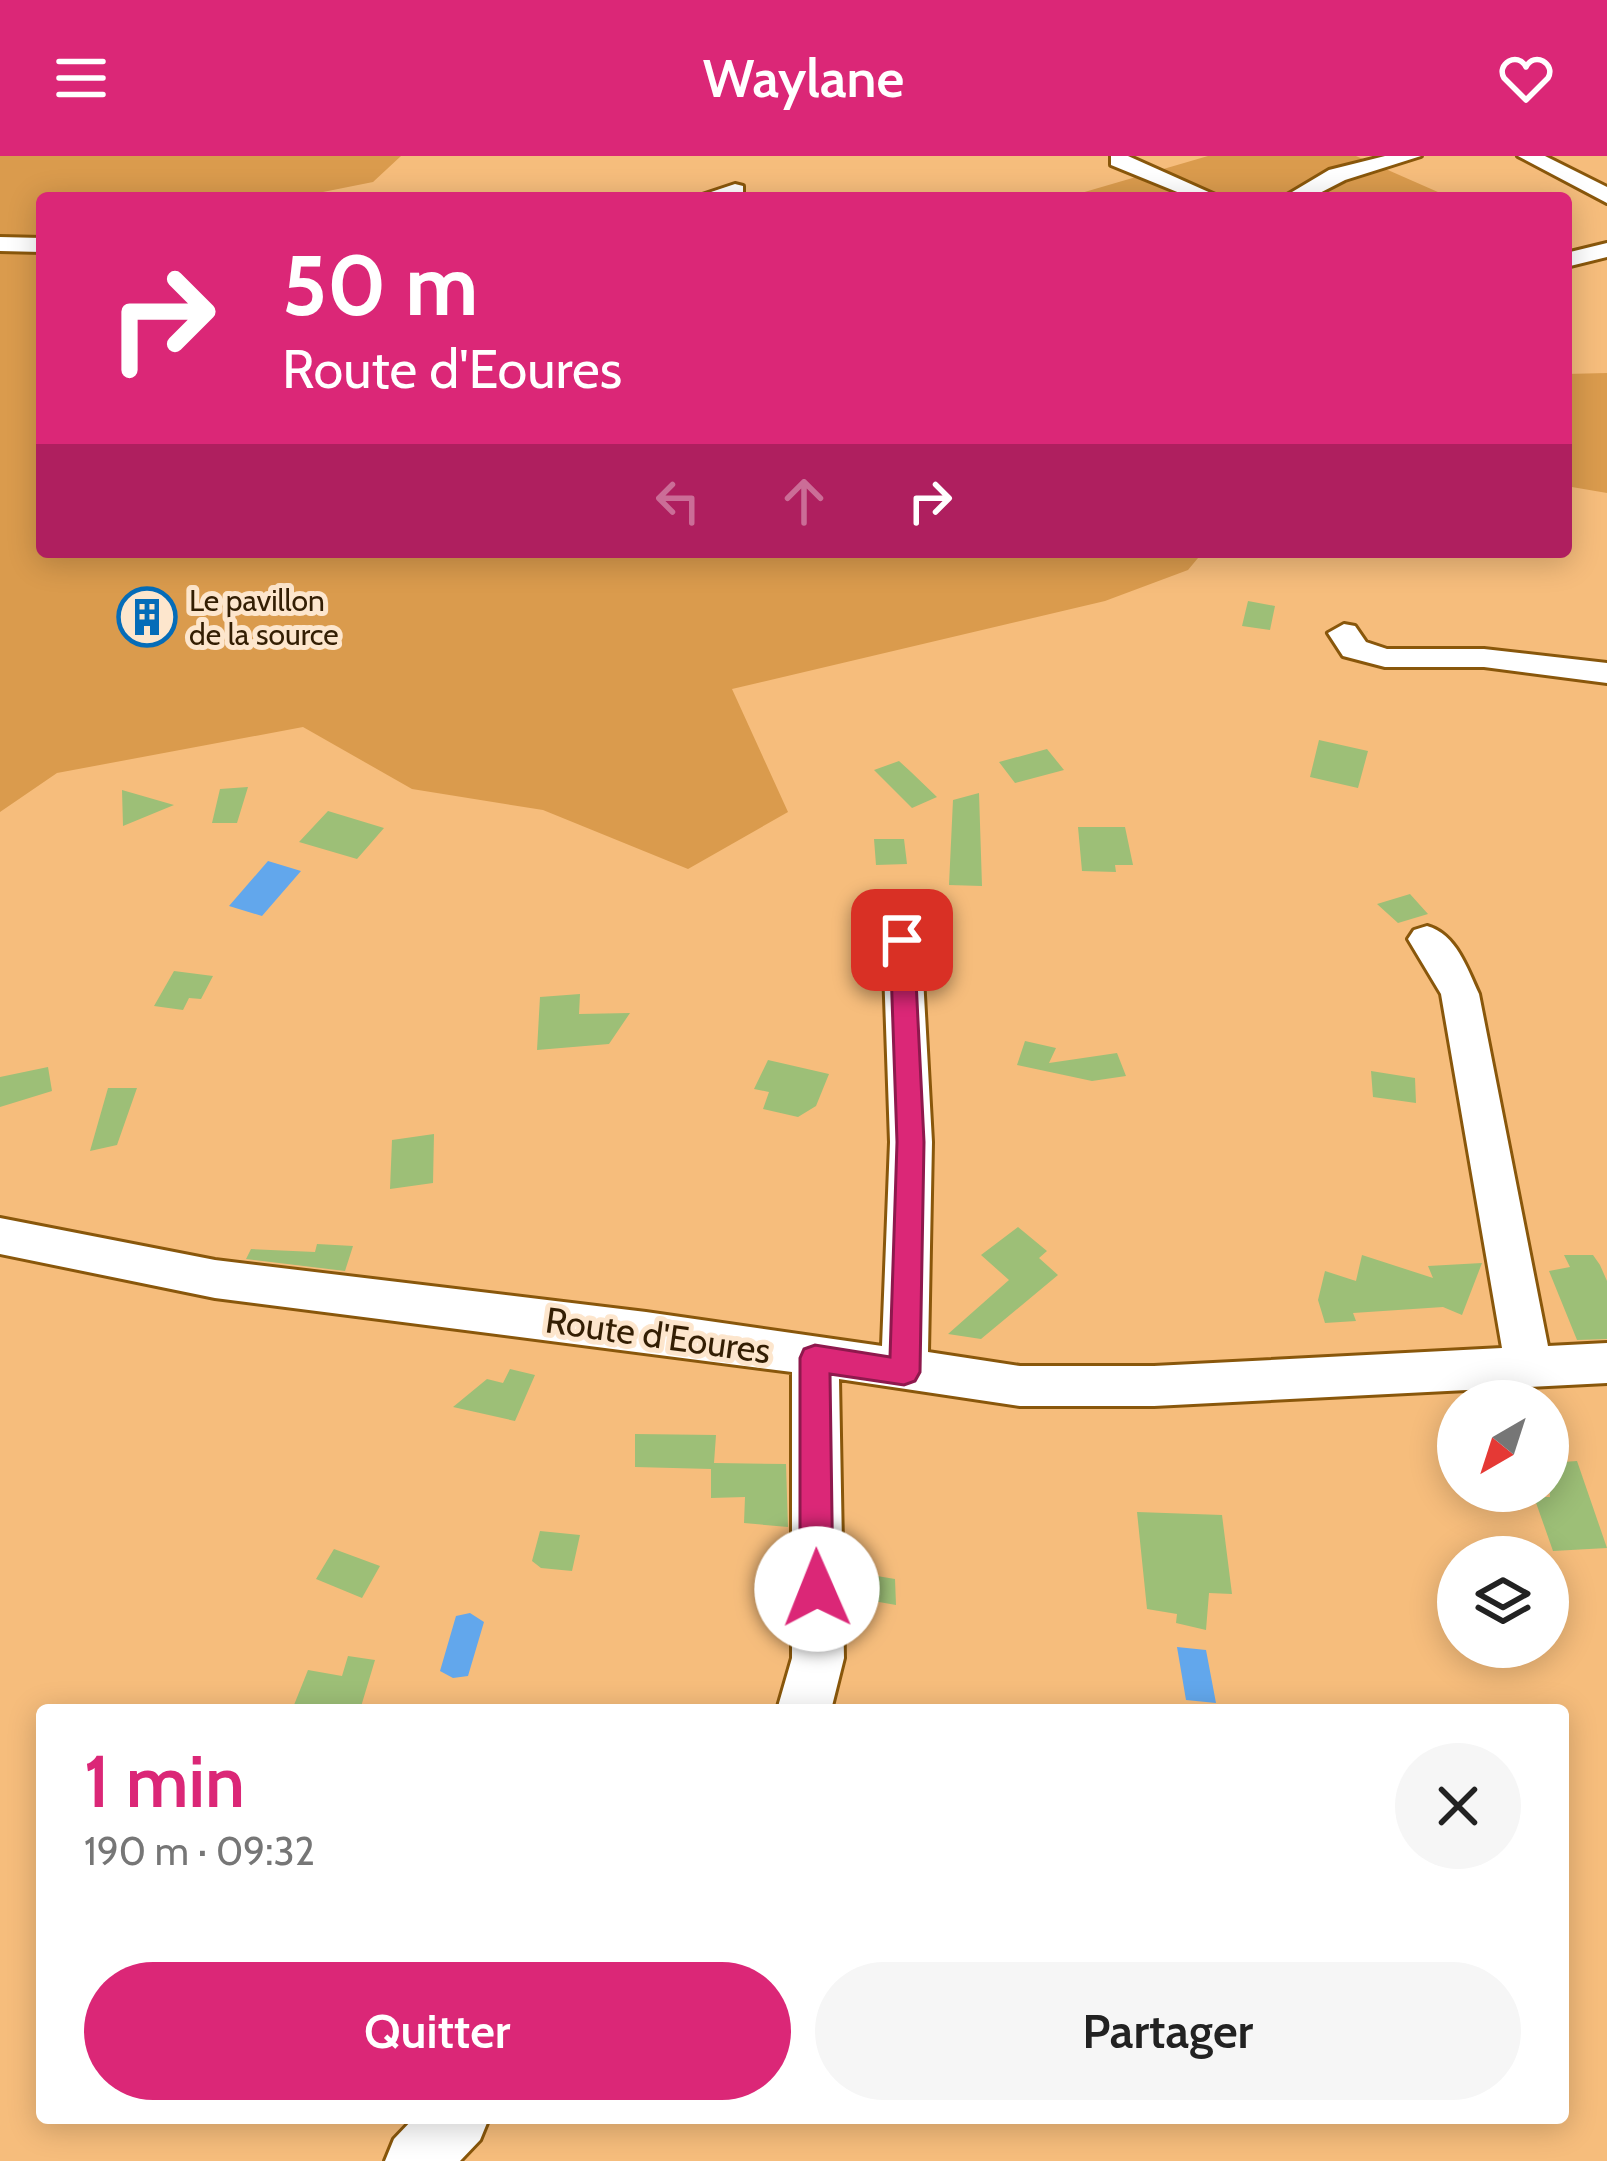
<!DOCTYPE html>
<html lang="fr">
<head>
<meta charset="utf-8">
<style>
  :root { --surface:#fff; --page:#f6f6f6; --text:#222; --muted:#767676; --accent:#db2777 }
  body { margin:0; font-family:Cabin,sans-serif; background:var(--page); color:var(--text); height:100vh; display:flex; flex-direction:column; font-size:45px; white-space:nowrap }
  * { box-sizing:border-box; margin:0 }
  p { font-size:39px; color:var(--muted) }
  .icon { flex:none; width:66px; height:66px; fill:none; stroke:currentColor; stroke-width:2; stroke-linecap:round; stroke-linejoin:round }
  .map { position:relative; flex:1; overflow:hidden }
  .sheet { position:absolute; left:36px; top:1548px; width:1533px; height:420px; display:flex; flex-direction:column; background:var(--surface); border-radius:12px; box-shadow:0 6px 30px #0003 }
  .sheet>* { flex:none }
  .hud { position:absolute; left:36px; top:36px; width:1536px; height:366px; border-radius:12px; box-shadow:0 6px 30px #0003; background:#db2777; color:#fff; overflow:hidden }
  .needle { width:78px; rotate:219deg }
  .fabs { position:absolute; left:1437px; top:1224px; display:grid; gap:24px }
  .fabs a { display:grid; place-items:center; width:132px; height:132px; border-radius:50%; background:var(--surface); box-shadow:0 6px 30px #0003; font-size:60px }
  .pin { position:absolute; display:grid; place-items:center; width:102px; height:102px; color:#fff; margin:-51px; border-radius:24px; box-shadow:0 6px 18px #0006 }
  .me { position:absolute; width:132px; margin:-66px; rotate:359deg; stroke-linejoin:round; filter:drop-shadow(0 0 9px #0008) }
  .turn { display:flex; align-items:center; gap:42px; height:252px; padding:0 48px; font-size:54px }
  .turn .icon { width:156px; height:156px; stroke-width:2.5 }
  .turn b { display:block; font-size:84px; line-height:102px }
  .lanes { display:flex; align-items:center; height:114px; padding:0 48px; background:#0003; justify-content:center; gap:60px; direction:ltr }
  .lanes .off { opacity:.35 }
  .round { display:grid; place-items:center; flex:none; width:126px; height:126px; border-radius:63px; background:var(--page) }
  .headline { display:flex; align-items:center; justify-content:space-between; height:204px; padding:0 48px }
  h1 { font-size:72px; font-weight:600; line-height:90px; color:var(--accent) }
  .action { display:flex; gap:24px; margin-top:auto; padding:24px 48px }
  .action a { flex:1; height:138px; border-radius:72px; background:var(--accent); color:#fff; font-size:48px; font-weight:600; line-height:138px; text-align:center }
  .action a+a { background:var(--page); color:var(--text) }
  header { display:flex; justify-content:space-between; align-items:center; height:156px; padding:0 48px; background:var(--accent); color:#fff; font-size:54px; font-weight:600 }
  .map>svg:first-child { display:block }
  .green { fill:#da9b4d }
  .water { fill:#62a7ec }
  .building { fill:#9dbf77 }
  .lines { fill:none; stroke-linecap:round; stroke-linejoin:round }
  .minor-casing { stroke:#89570b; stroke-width:6 }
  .minor { fill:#fff; fill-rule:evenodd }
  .route { fill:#db2777; stroke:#8e194d; stroke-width:3 }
  .labels { text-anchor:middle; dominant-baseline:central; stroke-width:10; stroke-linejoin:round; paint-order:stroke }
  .far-poi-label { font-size:30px; fill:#331e03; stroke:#fde6cd; text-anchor:start }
  .street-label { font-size:36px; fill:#331e03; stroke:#fde6cd }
</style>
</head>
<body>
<header><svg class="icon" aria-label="menu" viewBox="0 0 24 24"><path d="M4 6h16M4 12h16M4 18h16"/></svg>Waylane<svg class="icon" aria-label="heart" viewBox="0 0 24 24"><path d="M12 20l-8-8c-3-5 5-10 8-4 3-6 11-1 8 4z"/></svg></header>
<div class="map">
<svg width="1607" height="2005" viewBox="0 0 1607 2005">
  <rect width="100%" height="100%" fill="#f6bd7c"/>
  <path class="green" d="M0,0h401l-28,26 -80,16h-251v354h1161l-15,18 -83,31 -373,88 56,123 -100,57 -145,-59 -131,-21 -109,-62 -246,46 -57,39z
    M1208,0h148l91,40 -383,2z
    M1607,217v120l-41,-7v-112z"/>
  <path class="water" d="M268,705l33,10 -39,45 -33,-10z
    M470,1457l14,9 -16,54 -15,2 -13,-7 16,-55z
    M1177,1491l29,3 10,53 -30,-3z"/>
  <path class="building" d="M1248,445l27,5 -5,24 -28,-4z
    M1319,584l49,11 -10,37 -48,-11z
    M1047,593l17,21 -49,13 -16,-21z
    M899,605l12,11 26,25 -25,11 -38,-38z
    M248,631l-11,36h-25l8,-34z
    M122,634l52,15 -51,21z
    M979,637l3,93 -33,-1 4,-85z
    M328,655l56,17 -27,31 -58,-17z
    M1078,671h47l8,38h-18l1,7 -34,-1z
    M874,683h30l3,25 -31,1z
    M1410,738l18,20 -30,9 -21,-19z
    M174,815l39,5 -12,23 -12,-1 -6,12 -29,-4z
    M580,838l-1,20 51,-1 -21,31 -72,6 3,-53z
    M1025,885l31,7 -7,15 68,-10 9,23 -34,5 -75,-16z
    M768,904l61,14 -13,32 -18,11 -35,-8 6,-17 -15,-3z
    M48,911l4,24 -52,16v-30z
    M1371,915l44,7 1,25 -43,-6z
    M108,932h29l-20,57 -27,6z
    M434,978l-1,49 -43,6 2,-49z
    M1018,1071l29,24 -8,7 19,17 -77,64 -33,-5 61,-54 -28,-25z
    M317,1088l36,2 -8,25 -99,-12 5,-10 64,3z
    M1362,1099l71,23 -5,-12 54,-3 -20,52 -19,-8 -90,6 3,8 -31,2 -7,-23 7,-29 31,10z
    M1564,1099h29l7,10 7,16v58l-30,1 -28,-69 21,-4z
    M510,1213l25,6 -20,46 -62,-14 34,-28 16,4z
    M635,1278l81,1 -2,28 72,1 2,63 -44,-4 1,-26 -34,1v-29l-76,-2z
    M1577,1305l30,87 -54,3 -19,-54h16l-2,-34z
    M1137,1356l85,3 10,79 -23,-1 -3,37 -30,-7 1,-9 -30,-5z
    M540,1375l40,4 -8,36 -31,-3 -9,-7z
    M334,1393l46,17 -18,32 -46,-19z
    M859,1417l36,6 1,26 -34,-6z
    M348,1500l27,4 -15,50h-68l16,-40 34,6z"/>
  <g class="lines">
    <g class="minor-casing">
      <path id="minor" d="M1111,0h17l94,42h-30l-81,-33z
        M1385,0h36l-76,24 -35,18h-28l47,-28z
        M1518,0h27l62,31v16z
        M735,28l8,2v10l-50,2z
        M0,81l42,1v14l-42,-1z
        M1607,87v14l-41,10v-14z
        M1344,468l11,2 11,16 21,7h97l123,14v20l-123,-16h-99l-42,-11 -15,-23z
        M1427,770c29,8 40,42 52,68l69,352 59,-3v40l-453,23h-134l-181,-27 5,279 -13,52h-54l15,-52v-286l-577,-74 -215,-44v-36l215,42 431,52 236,34 8,-204 -7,-202 6,-9 13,-4 13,4 6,9 11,202 -4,210 92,14h134l348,-18 -61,-354 -33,-55 6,-9z
        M414,1962h75l-9,22 -20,21h-75l9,-22z"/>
    </g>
    <use href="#minor" class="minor"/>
  </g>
  <path class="route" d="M902,775l12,9 10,202 -4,230 -5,9 -11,4 -74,-11 3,215 -5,12 -11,4 -12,-4 -5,-12v-231l4,-9 11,-4 75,12 7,-215 -7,-202z"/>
  <defs>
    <g id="building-ring" transform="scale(3)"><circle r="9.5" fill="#fde6cd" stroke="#056cb8" stroke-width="1.5"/><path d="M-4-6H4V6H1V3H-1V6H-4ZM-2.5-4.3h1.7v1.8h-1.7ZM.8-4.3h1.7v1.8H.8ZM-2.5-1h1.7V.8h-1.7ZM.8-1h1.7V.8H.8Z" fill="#056cb8"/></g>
  </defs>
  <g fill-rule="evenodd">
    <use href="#building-ring" x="147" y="461"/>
  </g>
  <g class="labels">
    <g class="far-poi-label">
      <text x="189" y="444">Le pavillon<tspan x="189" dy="34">de la source</tspan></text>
    </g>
    <g class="street-label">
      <text transform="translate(658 1179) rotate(8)">Route d'Eoures</text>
    </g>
  </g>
</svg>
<div class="fabs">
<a><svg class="needle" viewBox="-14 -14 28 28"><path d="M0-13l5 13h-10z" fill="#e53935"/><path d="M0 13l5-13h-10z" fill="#767676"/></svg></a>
<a><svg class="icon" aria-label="layers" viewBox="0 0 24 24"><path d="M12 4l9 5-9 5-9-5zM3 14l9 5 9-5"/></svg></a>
</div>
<div class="pin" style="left:902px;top:784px;background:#d93025"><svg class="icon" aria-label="arrive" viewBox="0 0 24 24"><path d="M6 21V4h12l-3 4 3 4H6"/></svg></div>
<svg class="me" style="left:817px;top:1433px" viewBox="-20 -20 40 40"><circle r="19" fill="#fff"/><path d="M0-13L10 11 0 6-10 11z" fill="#db2777"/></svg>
<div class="hud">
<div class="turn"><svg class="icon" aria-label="right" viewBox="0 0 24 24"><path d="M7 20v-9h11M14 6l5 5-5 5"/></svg><div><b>50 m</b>Route d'Eoures</div></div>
<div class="lanes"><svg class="icon off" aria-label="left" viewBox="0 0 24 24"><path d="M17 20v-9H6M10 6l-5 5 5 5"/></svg><svg class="icon off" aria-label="ahead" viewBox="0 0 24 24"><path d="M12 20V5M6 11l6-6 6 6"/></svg><svg class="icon" aria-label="right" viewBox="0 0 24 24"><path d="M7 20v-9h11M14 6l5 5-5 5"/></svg></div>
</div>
<section class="sheet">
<div class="headline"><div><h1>1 min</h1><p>190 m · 09:32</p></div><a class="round"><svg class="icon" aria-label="close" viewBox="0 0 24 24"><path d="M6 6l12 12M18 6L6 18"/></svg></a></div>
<div class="action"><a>Quitter</a><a>Partager</a></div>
</section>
</div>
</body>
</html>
